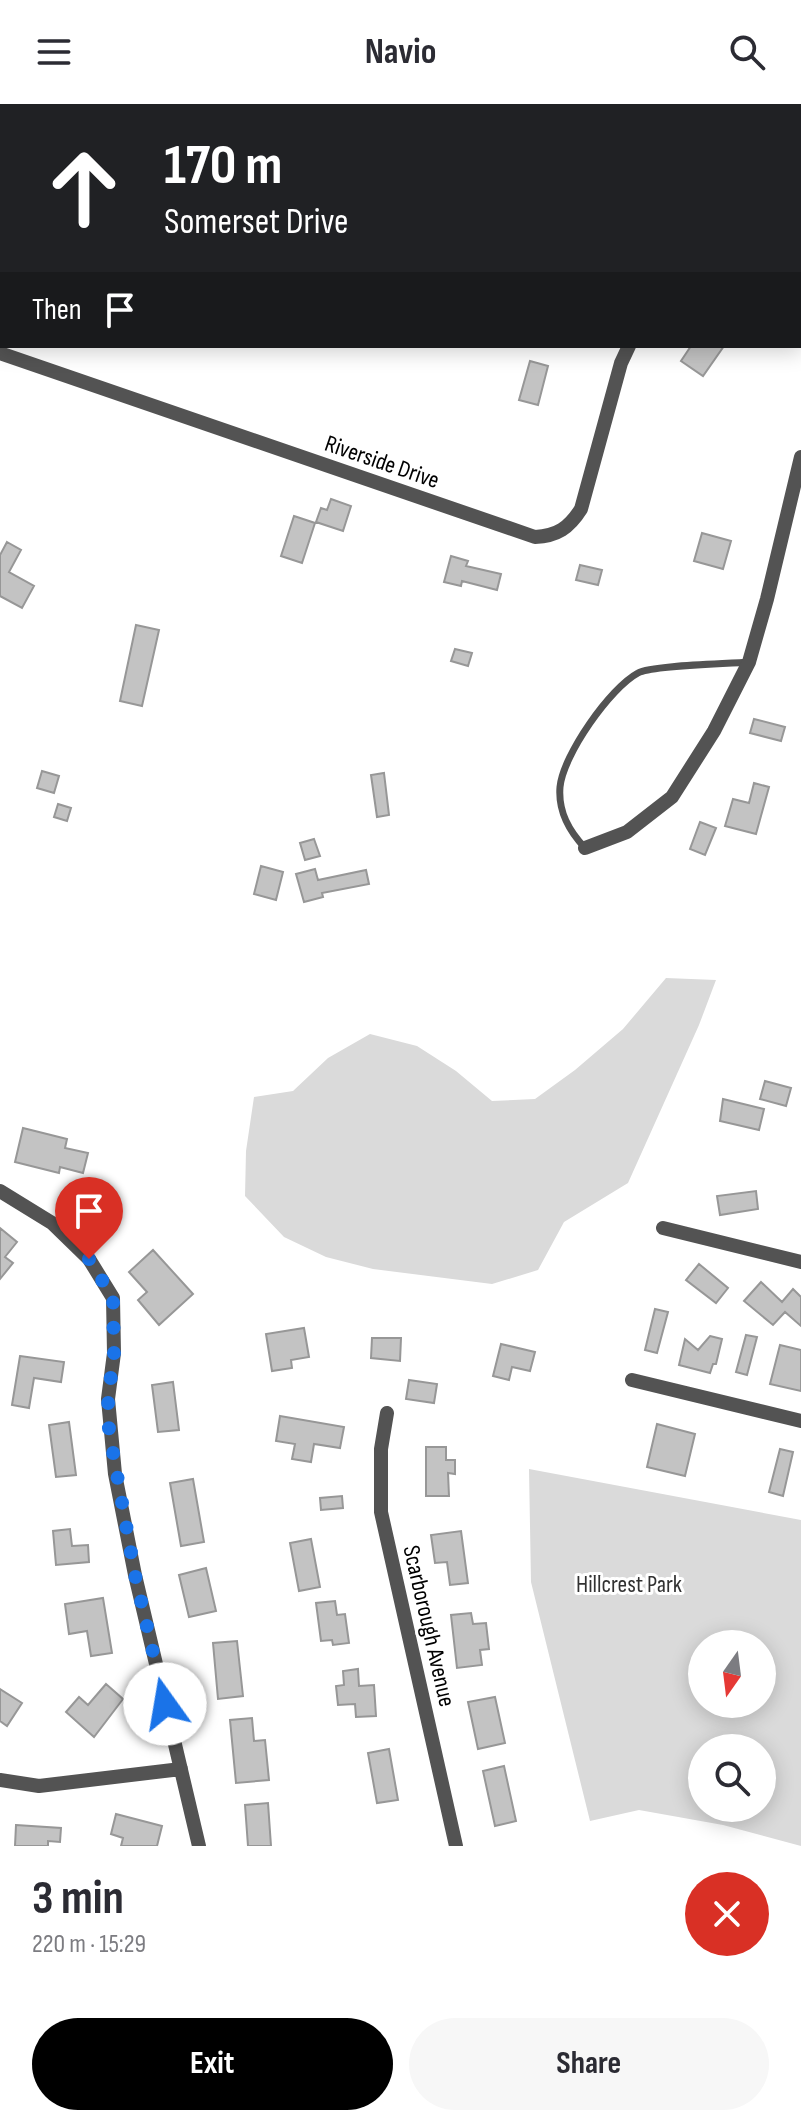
<!DOCTYPE html>
<html lang="en">
<head>
<meta charset="utf-8">
<style>
  :root { --surface:#fff; --page:#f7f7f7; --text:#2b2b33; --muted:#7c7c81; --accent:#000 }
  body { margin:0; font-family:"Sofia Sans Condensed",sans-serif; background:var(--page); color:var(--text); height:100vh; display:flex; flex-direction:column; font-size:30px; white-space:nowrap }
  * { box-sizing:border-box; margin:0 }
  p { font-size:26px; color:var(--muted) }
  .icon { flex:none; width:44px; height:44px; fill:none; stroke:currentColor; stroke-width:2; stroke-linecap:round; stroke-linejoin:round }
  .map { position:relative; height:1742px; overflow:hidden }
  .side { display:flex; flex-direction:column; background:var(--surface); flex:1 }
  .side>* { flex:none }
  .banner { position:absolute; left:0px; top:0px; width:802px; height:244px; box-shadow:0 4px 20px #0003; background:#202124; color:#fff; overflow:hidden }
  .needle { width:52px; rotate:194deg }
  .tools { position:absolute; left:688px; top:1526px; display:grid; gap:16px }
  .tools a { display:grid; place-items:center; width:88px; height:88px; border-radius:50%; background:var(--surface); box-shadow:0 4px 20px #0003; font-size:40px }
  .pin { position:absolute; display:grid; place-items:center; width:68px; height:68px; color:#fff; margin:-82px -34px; border-radius:50% 50% 50% 0; rotate:-45deg; box-shadow:0 0 8px #0007 }
  .pin .icon { rotate:45deg }
  .me { position:absolute; width:88px; margin:-44px; rotate:347deg; stroke-linejoin:round; filter:drop-shadow(0 0 6px #0008) }
  .turn { display:flex; align-items:center; gap:28px; height:168px; padding:0 32px; font-size:36px }
  .turn .icon { width:104px; height:104px; stroke-width:2.5 }
  .turn b { display:block; font-size:56px; line-height:68px }
  .then { display:flex; align-items:center; height:76px; padding:0 32px; background:#0003; gap:16px; font-size:30px }
  .round { display:grid; place-items:center; flex:none; width:84px; height:84px; border-radius:42px; background:var(--page) }
  .headline { display:flex; align-items:center; justify-content:space-between; height:136px; padding:0 32px }
  h1 { font-size:48px; font-weight:700; line-height:60px }
  .primary-button { display:flex; gap:16px; margin-top:auto; padding:16px 32px }
  .primary-button a { flex:1; height:92px; border-radius:48px; background:var(--accent); color:#fff; font-size:32px; font-weight:700; line-height:92px; text-align:center }
  .primary-button a+a { background:var(--page); color:var(--text) }
  header { display:flex; justify-content:space-between; align-items:center; height:104px; padding:0 32px; background:var(--surface); font-size:36px; font-weight:700 }
  .map>svg:first-child { display:block }
  .green { fill:#dadada; fill-rule:evenodd }
  .building { fill:#c3c3c3; stroke:#979797; stroke-width:2 }
  .lines { fill:none; stroke-linecap:round; stroke-linejoin:round }
  .lane { stroke:#535353; stroke-width:7 }
  .street { stroke:#535353; stroke-width:14 }
  .route { stroke:#1a73e8; stroke-width:14; stroke-dasharray:0 25.2 }
  .labels { text-anchor:middle; dominant-baseline:central; stroke-width:6; stroke-linejoin:round; paint-order:stroke }
  .street-label { font-size:24px; fill:#000; stroke:#fff }
  .park-label { font-size:24px; fill:#313131; stroke:#fff }
</style>
</head>
<body>
<header><svg class="icon" aria-label="menu" viewBox="0 0 24 24"><path d="M4 6h16M4 12h16M4 18h16"/></svg>Navio<svg class="icon" aria-label="search" viewBox="0 0 24 24"><circle cx="10" cy="10" r="6"/><path d="M15 15l6 6"/></svg></header>
<div class="map">
<svg width="801" height="1742" viewBox="0 0 801 1742">
  <rect width="100%" height="100%" fill="#fff"/>
  <path class="green" d="M666,874l50,2 -17,45 -71,158 -64,39 -26,48 -46,14 -119,-15 -47,-12 -42,-20 -39,-41 1,-45 8,-54 39,-6 35,-33 42,-24 47,12 39,25 36,30 43,-2 40,-29 48,-41z
    M529,1365l272,51v326l-78,-21 -84,-15 -49,11 -59,-239zM762,1540v60h-60v-60zM762,1644v60h-60v-60z"/>
  <path class="building" d="M691,242h33l-21,30 -22,-15z
    M530,257l18,5 -10,39 -19,-5z
    M331,395l20,7 -8,25 -27,-9 5,-14 6,2z
    M294,412l21,7 -13,40 -21,-7z
    M702,429l29,8 -8,28 -29,-8z
    M7,438l14,8 -12,22 25,14 -12,22 -22,-12v-41z
    M451,452l17,5 -2,5 35,8 -4,16 -35,-9 -1,5 -17,-4z
    M580,461l22,5 -4,15 -22,-5z
    M136,521l23,5 -17,76 -22,-5z
    M455,545l17,4 -4,13 -17,-5z
    M754,615l31,8 -4,14 -31,-8z
    M42,667l17,5 -5,17 -17,-5z
    M384,669l5,42 -12,2 -6,-42z
    M754,679l15,4 -13,47 -31,-8 8,-27 16,4z
    M58,700l13,4 -4,13 -13,-4z
    M700,718l16,6 -11,27 -15,-6z
    M314,735l6,17 -15,4 -5,-17z
    M261,762l22,6 -7,28 -22,-6z
    M315,765l3,11 48,-10 3,14 -47,9 1,4 -19,5 -8,-28z
    M765,977l26,7 -5,18 -26,-7z
    M723,995l41,10 -5,21 -39,-9z
    M23,1024l44,11 -2,9 23,5 -5,20 -23,-6 -1,6 -44,-11z
    M756,1087l2,18 -38,6 -3,-19z
    M0,1124l17,14 -12,15 8,6 -13,16z
    M153,1146l40,44 -34,31 -21,-25 9,-8 -18,-20z
    M699,1160l29,24 -12,15 -30,-23z
    M761,1178l21,20 11,-13 8,8v29l-16,-14 -12,13 -29,-24z
    M655,1205l13,3 -11,41 -12,-3z
    M304,1224l5,29 -18,3 1,8 -20,3 -6,-37z
    M746,1231l11,2 -10,38 -11,-3z
    M710,1232l12,3 -6,25h-3l-3,9 -31,-8 6,-26 13,11z
    M372,1234h29l-1,23 -29,-3z
    M501,1240l34,8 -5,19 -18,-4 -3,13 -16,-4z
    M780,1241l21,5v41l-31,-7z
    M20,1252l44,6 -3,20 -27,-4 -5,30 -17,-3z
    M409,1276l28,4 -3,19 -28,-4z
    M173,1278l6,48 -21,2 -6,-47z
    M280,1312l64,11 -4,21 -26,-4 -3,18 -19,-3 3,-15 -19,-3z
    M69,1318l7,53 -20,2 -7,-52z
    M657,1320l38,10 -10,42 -38,-9z
    M426,1343h20v13h9v14l-7,-1 1,23h-23z
    M780,1345l13,3 -10,44 -14,-4z
    M193,1375l11,63 -23,4 -11,-63z
    M342,1392l1,12 -22,2 -1,-12z
    M70,1425l2,17 16,-1 1,17 -33,3 -3,-34z
    M461,1427l7,52 -18,2 -3,-23 -12,1 -4,-28z
    M311,1435l9,48 -21,4 -9,-48z
    M206,1464l10,43 -27,6 -10,-42z
    M103,1494l9,55 -21,3 -4,-25 -18,3 -4,-30z
    M335,1497l2,14 8,-1 4,29 -16,2 -1,-5 -11,1 -5,-38z
    M471,1509l2,11 13,-1 3,26 -9,1 2,15 -25,3 -6,-53z
    M237,1537l6,55 -25,3 -5,-56z
    M358,1565l1,17 15,-1 2,31 -20,1 -1,-13 -17,1 -2,-19 8,-1 -1,-14z
    M106,1580l17,15 -29,38 -28,-25 13,-15 9,8z
    M0,1585l22,14 -15,23 -7,-5z
    M495,1593l10,46 -27,6 -10,-47z
    M252,1614l2,23 11,-1 4,40 -33,3 -6,-63z
    M389,1645l9,51 -21,3 -9,-50z
    M504,1662l12,55 -21,5 -12,-55z
    M268,1699l3,43h-23l-3,-41z
    M116,1710l46,12 -5,20h-36l2,-8 -12,-4z
    M16,1721l45,3 -1,14 -12,-1v5h-33z"/>
  <g class="lines">
    <path class="lane" d="M481,2l1,-2
      M555,2v-2
      M611,2l1,-2
      M585,744c-16,-17 -27,-36 -25,-61 3,-32 50,-99 78,-114 14,-8 90,-9 111,-11"/>
    <path class="street" d="M800,85l1,-1
      M800,209l1,1
      M0,249l535,184c22,-1 34,-9 46,-28l40,-146 8,-17
      M585,744l42,-16 45,-35 42,-66 35,-69 18,-63 34,-142
      M0,1087l52,32 37,36 24,39 1,55 -6,46 7,75 20,101 64,271
      M663,1124l138,34
      M632,1276l169,41
      M387,1309l-6,36v63l75,334
      M0,1676l39,6 142,-17"/>
  </g>
  <g class="lines">
    <path class="route" d="M89,1155l24,39 1,55 -6,46 1,31 26,145 30,129"/>
  </g>
  <g class="labels">
    <g class="street-label">
      <text transform="translate(382 358) rotate(19)">Riverside Drive</text>
      <text transform="translate(429 1522) rotate(77)">Scarborough Avenue</text>
    </g>
    <g class="park-label">
      <text x="629" y="1480">Hillcrest Park</text>
    </g>
  </g>
</svg>
<div class="tools">
<a><svg class="needle" viewBox="-14 -14 28 28"><path d="M0-13l5 13h-10z" fill="#e53935"/><path d="M0 13l5-13h-10z" fill="#7c7c81"/></svg></a>
<a><svg class="icon" aria-label="search" viewBox="0 0 24 24"><circle cx="10" cy="10" r="6"/><path d="M15 15l6 6"/></svg></a>
</div>
<div class="pin" style="left:89px;top:1155px;background:#d93025"><svg class="icon" aria-label="arrive" viewBox="0 0 24 24"><path d="M6 21V4h12l-3 4 3 4H6"/></svg></div>
<svg class="me" style="left:165px;top:1600px" viewBox="-20 -20 40 40"><circle r="19" fill="#fff"/><path d="M0-13L10 11 0 6-10 11z" fill="#1a73e8"/></svg>
<div class="banner">
<div class="turn"><svg class="icon" aria-label="ahead" viewBox="0 0 24 24"><path d="M12 20V5M6 11l6-6 6 6"/></svg><div><b>170 m</b>Somerset Drive</div></div>
<div class="then">Then<svg class="icon" aria-label="arrive" viewBox="0 0 24 24"><path d="M6 21V4h12l-3 4 3 4H6"/></svg></div>
</div>
</div>
<section class="side">
<div class="headline"><div><h1>3 min</h1><p>220 m · 15:29</p></div><a class="round" style="background:#d93025;color:#fff"><svg class="icon" aria-label="close" viewBox="0 0 24 24"><path d="M6 6l12 12M18 6L6 18"/></svg></a></div>
<div class="primary-button"><a>Exit</a><a>Share</a></div>
</section>
</body>
</html>
